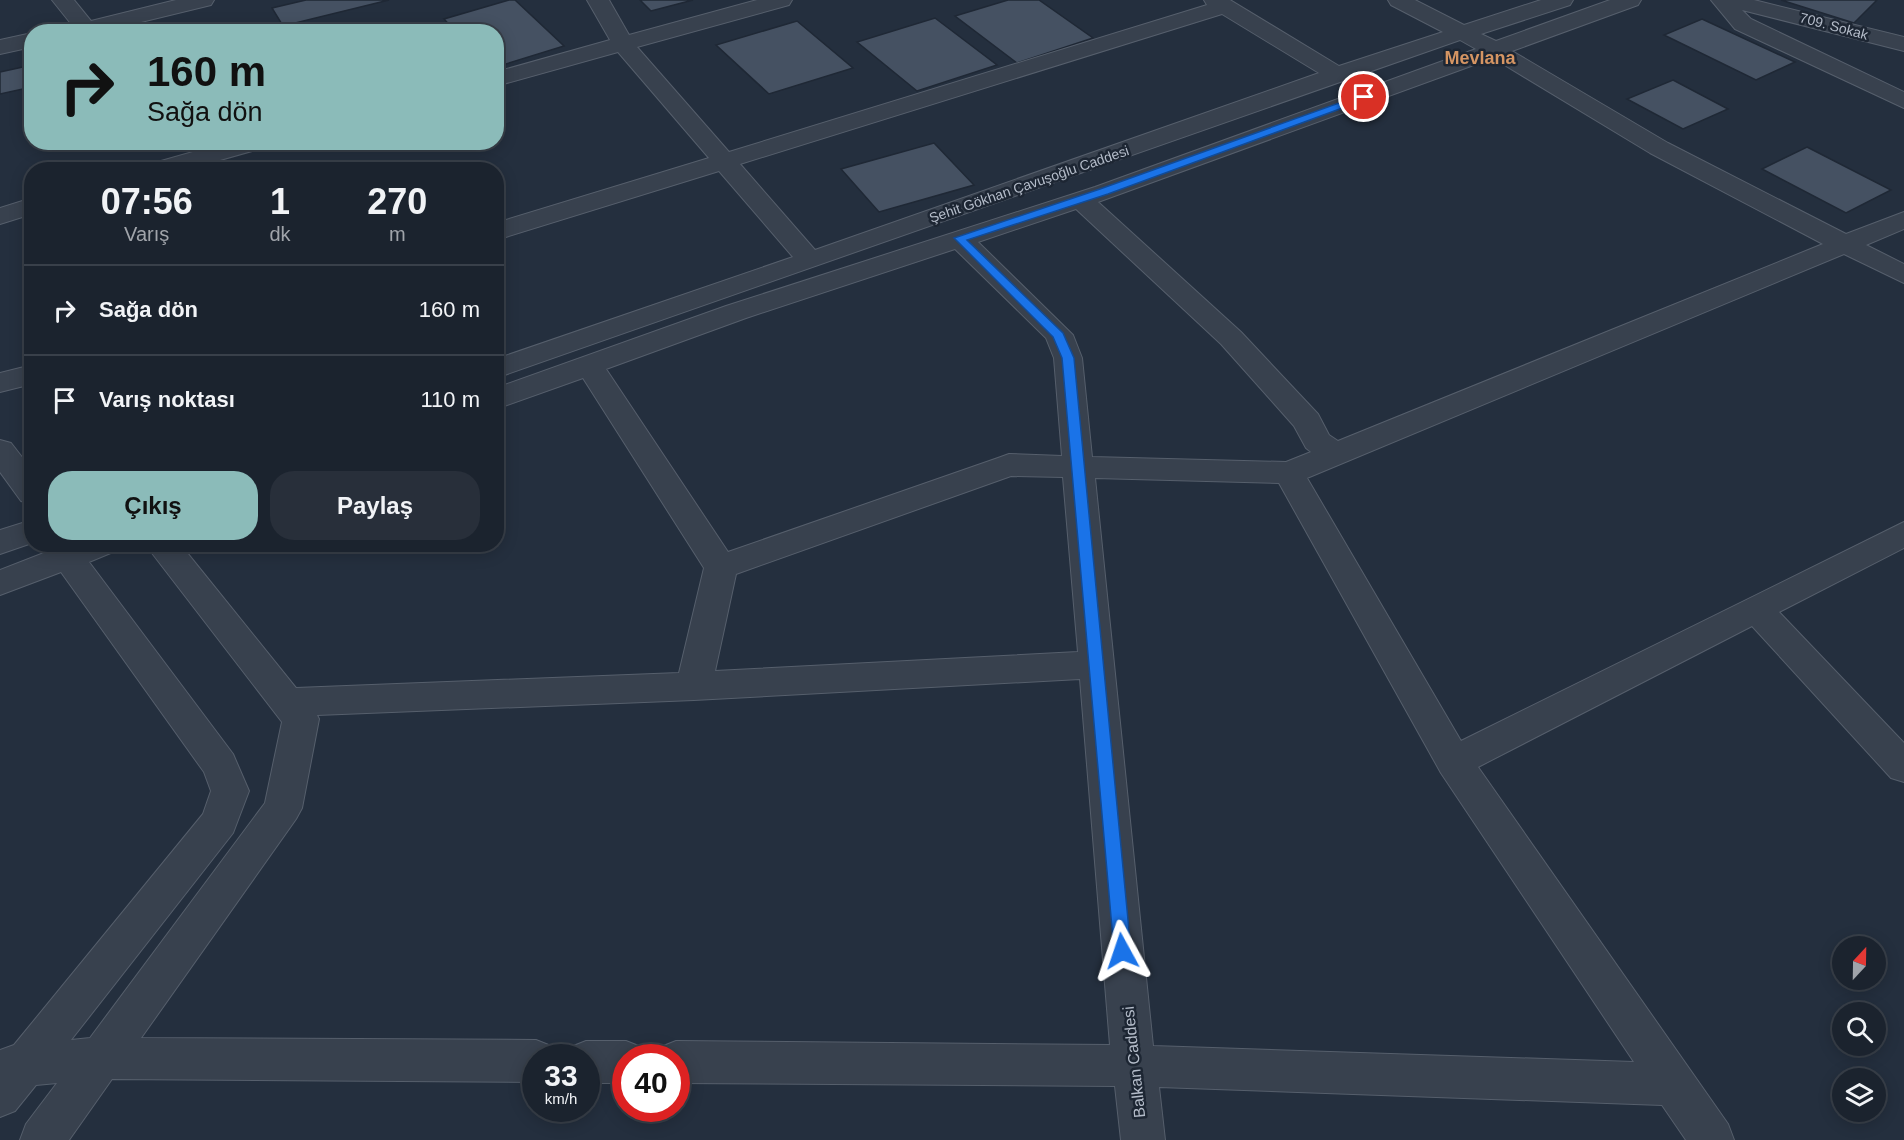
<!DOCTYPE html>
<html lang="tr">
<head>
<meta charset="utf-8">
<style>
  :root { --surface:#1b232e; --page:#282f3a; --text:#f1f3f6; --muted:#a0a4aa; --line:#39404a; --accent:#8bbbb9 }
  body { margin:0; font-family:Arial,sans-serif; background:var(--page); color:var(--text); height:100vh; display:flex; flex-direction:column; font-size:22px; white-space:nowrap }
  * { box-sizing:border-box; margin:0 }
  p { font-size:20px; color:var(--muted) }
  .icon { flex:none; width:33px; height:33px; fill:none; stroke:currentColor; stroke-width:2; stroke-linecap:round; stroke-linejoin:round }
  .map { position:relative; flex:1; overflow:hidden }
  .details { position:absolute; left:24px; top:162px; width:480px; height:390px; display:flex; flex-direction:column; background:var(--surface); border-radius:24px; box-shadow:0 3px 15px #0003,0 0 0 2px var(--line) }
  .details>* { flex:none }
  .hud { position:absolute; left:24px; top:24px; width:480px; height:126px; border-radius:24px; box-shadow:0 3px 15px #0003,0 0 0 2px var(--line); background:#8bbbb9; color:#111; overflow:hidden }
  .needle { width:39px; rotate:22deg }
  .buttons { position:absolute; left:1832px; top:936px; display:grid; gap:12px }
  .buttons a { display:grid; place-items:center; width:54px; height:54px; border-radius:50%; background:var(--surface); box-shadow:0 3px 15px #0003,0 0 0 2px var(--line); font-size:30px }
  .speed { position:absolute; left:522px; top:1044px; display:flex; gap:12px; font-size:30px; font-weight:700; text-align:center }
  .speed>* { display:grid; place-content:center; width:78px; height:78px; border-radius:50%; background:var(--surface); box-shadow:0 3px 15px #0003,0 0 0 2px var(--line); line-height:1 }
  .speed small { font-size:15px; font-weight:400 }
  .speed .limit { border:9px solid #d22; background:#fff; color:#111 }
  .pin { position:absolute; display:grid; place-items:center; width:51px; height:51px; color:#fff; margin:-26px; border:3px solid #fff; border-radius:50%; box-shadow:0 2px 6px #0007 }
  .me { position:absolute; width:66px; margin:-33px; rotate:355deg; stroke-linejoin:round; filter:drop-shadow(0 0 4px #0008) }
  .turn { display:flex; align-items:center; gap:21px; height:126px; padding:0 24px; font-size:27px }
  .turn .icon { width:78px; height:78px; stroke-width:2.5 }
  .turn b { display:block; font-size:42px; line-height:51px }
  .eta { display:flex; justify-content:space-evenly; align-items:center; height:102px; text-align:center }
  .eta b { font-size:36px; font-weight:700; line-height:42px }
  .button { display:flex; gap:12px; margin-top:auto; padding:12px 24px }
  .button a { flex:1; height:69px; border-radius:24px; background:var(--accent); color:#111; font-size:24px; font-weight:700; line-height:69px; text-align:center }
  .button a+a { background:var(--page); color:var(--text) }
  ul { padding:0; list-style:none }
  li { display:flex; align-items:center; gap:18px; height:90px; padding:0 24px; border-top:2px solid var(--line) }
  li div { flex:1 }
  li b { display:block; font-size:22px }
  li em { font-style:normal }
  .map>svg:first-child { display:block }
  .building { fill:#455162; stroke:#1f2835; stroke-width:1.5 }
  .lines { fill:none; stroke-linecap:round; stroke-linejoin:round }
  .minor-casing { stroke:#565f6c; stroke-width:2 }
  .minor { fill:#38414e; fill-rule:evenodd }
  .route { fill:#1a73e8; stroke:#114b97; stroke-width:1.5 }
  .labels { text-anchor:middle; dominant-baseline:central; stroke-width:5; stroke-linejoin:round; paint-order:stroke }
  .far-street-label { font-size:14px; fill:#b4bcc9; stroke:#1d2633 }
  .street-label { font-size:16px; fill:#b4bcc9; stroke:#1d2633 }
  .far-district-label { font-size:18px; font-weight:bold; fill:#d59563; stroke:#1d2633 }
</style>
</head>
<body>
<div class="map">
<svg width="1904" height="1140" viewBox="0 0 1904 1140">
  <rect width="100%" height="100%" fill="#242f3e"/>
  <path class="building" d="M306,0h83l-106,26 -11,-18z
    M509,0h6l49,46 -68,21v-35h-40l-12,-13z
    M640,0h53l-42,11z
    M1008,0h31l54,38 -76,25 -62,-47z
    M1781,0h96l-23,23z
    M935,18l62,47 -80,26 -60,-49z
    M1702,19l93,43 -39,18 -92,-45z
    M797,21l56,47 -84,26 -53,-49z
    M223,24l3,8h-37z
    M32,65v22l-32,7v-22z
    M1673,80l55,29 -45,20 -56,-30z
    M934,143l40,42 -95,27 -38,-43z
    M1807,147l84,43 -45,23 -84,-44z"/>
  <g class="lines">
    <g class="minor-casing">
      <path id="minor" d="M52,0h22l17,21 85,-21h38l-3,5 -111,27h-40l3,-5 9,-2z
        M587,0h22l20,35 128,-35h35l-3,5 -152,42 92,105 478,-147 -3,-5h26l109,66 104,-34 -52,-27 -3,-5h27l49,25 77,-25h32l-3,5 -89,29 15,7 114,-41h31l-3,5 -126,46 156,92 178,91 58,-22v17l-38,16 38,19v19l-60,-29 -537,224 154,263 443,-219v26l-125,64 125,131v39l-13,-4 -139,-152 -274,141 250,357 6,16h-48l-24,-35 -503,-18 6,53h-44l-6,-54 -439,-3v-25h-20l5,-11 15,-6 434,4 -30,-366 -386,21 -377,15 2,4 -17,89 -6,11 -155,219 395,2 15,6 5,12h-20v24l-424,-3 -43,61h-49l6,-16 31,-41 -21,2 -21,26 -15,6v-67l14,-5 189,-231 8,-23 -7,-19 -143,-200 -61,23v-25l49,-19 -2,-7h71l-5,8 -24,10 144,192 16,37 -16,42 -162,207 19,-2 175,-235 17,-81 -137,-178h35l116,144 383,-15 25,-105 -121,-190 -87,31v-21l230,-82 369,-119 381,-138 -16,-9 -964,338v-19l297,-102 -74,-86 -223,69v-17l213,-65 -91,-106 -122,34v-14l114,-32zM1222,14l97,59 -504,177 -75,-86zM1493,58l157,95 173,91 -485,197 -9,-6 -11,-21 -77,-82 -143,-130zM1076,209l145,135 73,82 12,22 5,4 -25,10 -194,-5 -10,-99 -9,-23 -95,-93zM955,249l91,89 8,20 8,98 -53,-2 -11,4 -270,94 -122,-183 140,-51zM1011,476l52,1 15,175 -363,19 21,-97zM1095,478l184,5 162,290 193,289 -481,-16z
        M1711,0h43l150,37v14l-162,-41 9,9 153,73v16l-169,-79z
        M32,33v14l-32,7v-14z
        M228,142h41l-3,5 -81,23h-41l3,-5z
        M32,198v16l-32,10v-16z
        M32,365v19l-32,8v-19z
        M0,440l11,3 21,27v34l-11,-3 -21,-29z
        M32,520v23l-32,11v-24z
        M586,1041h40l15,6 5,11h-20v25h-40v-25h-20l5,-11z"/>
    </g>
    <use href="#minor" class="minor"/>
  </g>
  <path class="route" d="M1364,94l5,3 -2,2 -259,95 -141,46 96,93 11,25 57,593 -3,5 -6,2 -6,-2 -2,-5 -52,-593 -9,-21 -99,-99 146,-49z"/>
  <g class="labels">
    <g class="far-street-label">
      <text transform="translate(1834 26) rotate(15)">709. Sokak</text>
      <text transform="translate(1029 184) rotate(-19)">Şehit Gökhan Çavuşoğlu Caddesi</text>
    </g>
    <g class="street-label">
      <text transform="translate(1134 1062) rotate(-96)">Balkan Caddesi</text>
    </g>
    <g class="far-district-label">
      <text x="1480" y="58">Mevlana</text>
    </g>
  </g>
</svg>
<div class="buttons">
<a><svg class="needle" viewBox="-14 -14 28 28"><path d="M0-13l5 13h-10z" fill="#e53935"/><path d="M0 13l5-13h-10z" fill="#a0a4aa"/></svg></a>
<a><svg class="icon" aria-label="search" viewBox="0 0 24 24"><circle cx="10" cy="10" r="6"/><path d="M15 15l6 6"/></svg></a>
<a><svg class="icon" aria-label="layers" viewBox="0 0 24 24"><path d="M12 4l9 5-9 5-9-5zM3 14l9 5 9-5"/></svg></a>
</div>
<div class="speed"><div>33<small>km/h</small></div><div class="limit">40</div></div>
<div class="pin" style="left:1364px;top:97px;background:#d93025"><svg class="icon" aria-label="arrive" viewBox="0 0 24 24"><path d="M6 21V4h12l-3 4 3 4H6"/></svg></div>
<svg class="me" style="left:1122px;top:951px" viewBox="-20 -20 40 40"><path d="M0-17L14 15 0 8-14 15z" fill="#1a73e8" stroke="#fff" stroke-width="4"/></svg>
<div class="hud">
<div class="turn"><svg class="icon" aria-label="right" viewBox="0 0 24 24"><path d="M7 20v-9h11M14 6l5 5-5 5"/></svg><div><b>160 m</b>Sağa dön</div></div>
</div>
<section class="details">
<div class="eta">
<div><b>07:56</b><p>Varış</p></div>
<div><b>1</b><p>dk</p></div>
<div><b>270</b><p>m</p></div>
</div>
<ul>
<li><svg class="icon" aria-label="right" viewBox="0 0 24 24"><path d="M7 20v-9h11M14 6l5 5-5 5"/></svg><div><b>Sağa dön</b></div><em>160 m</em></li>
<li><svg class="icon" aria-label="arrive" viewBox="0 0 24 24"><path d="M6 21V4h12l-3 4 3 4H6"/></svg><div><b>Varış noktası</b></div><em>110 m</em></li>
</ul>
<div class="button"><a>Çıkış</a><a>Paylaş</a></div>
</section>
</div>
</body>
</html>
